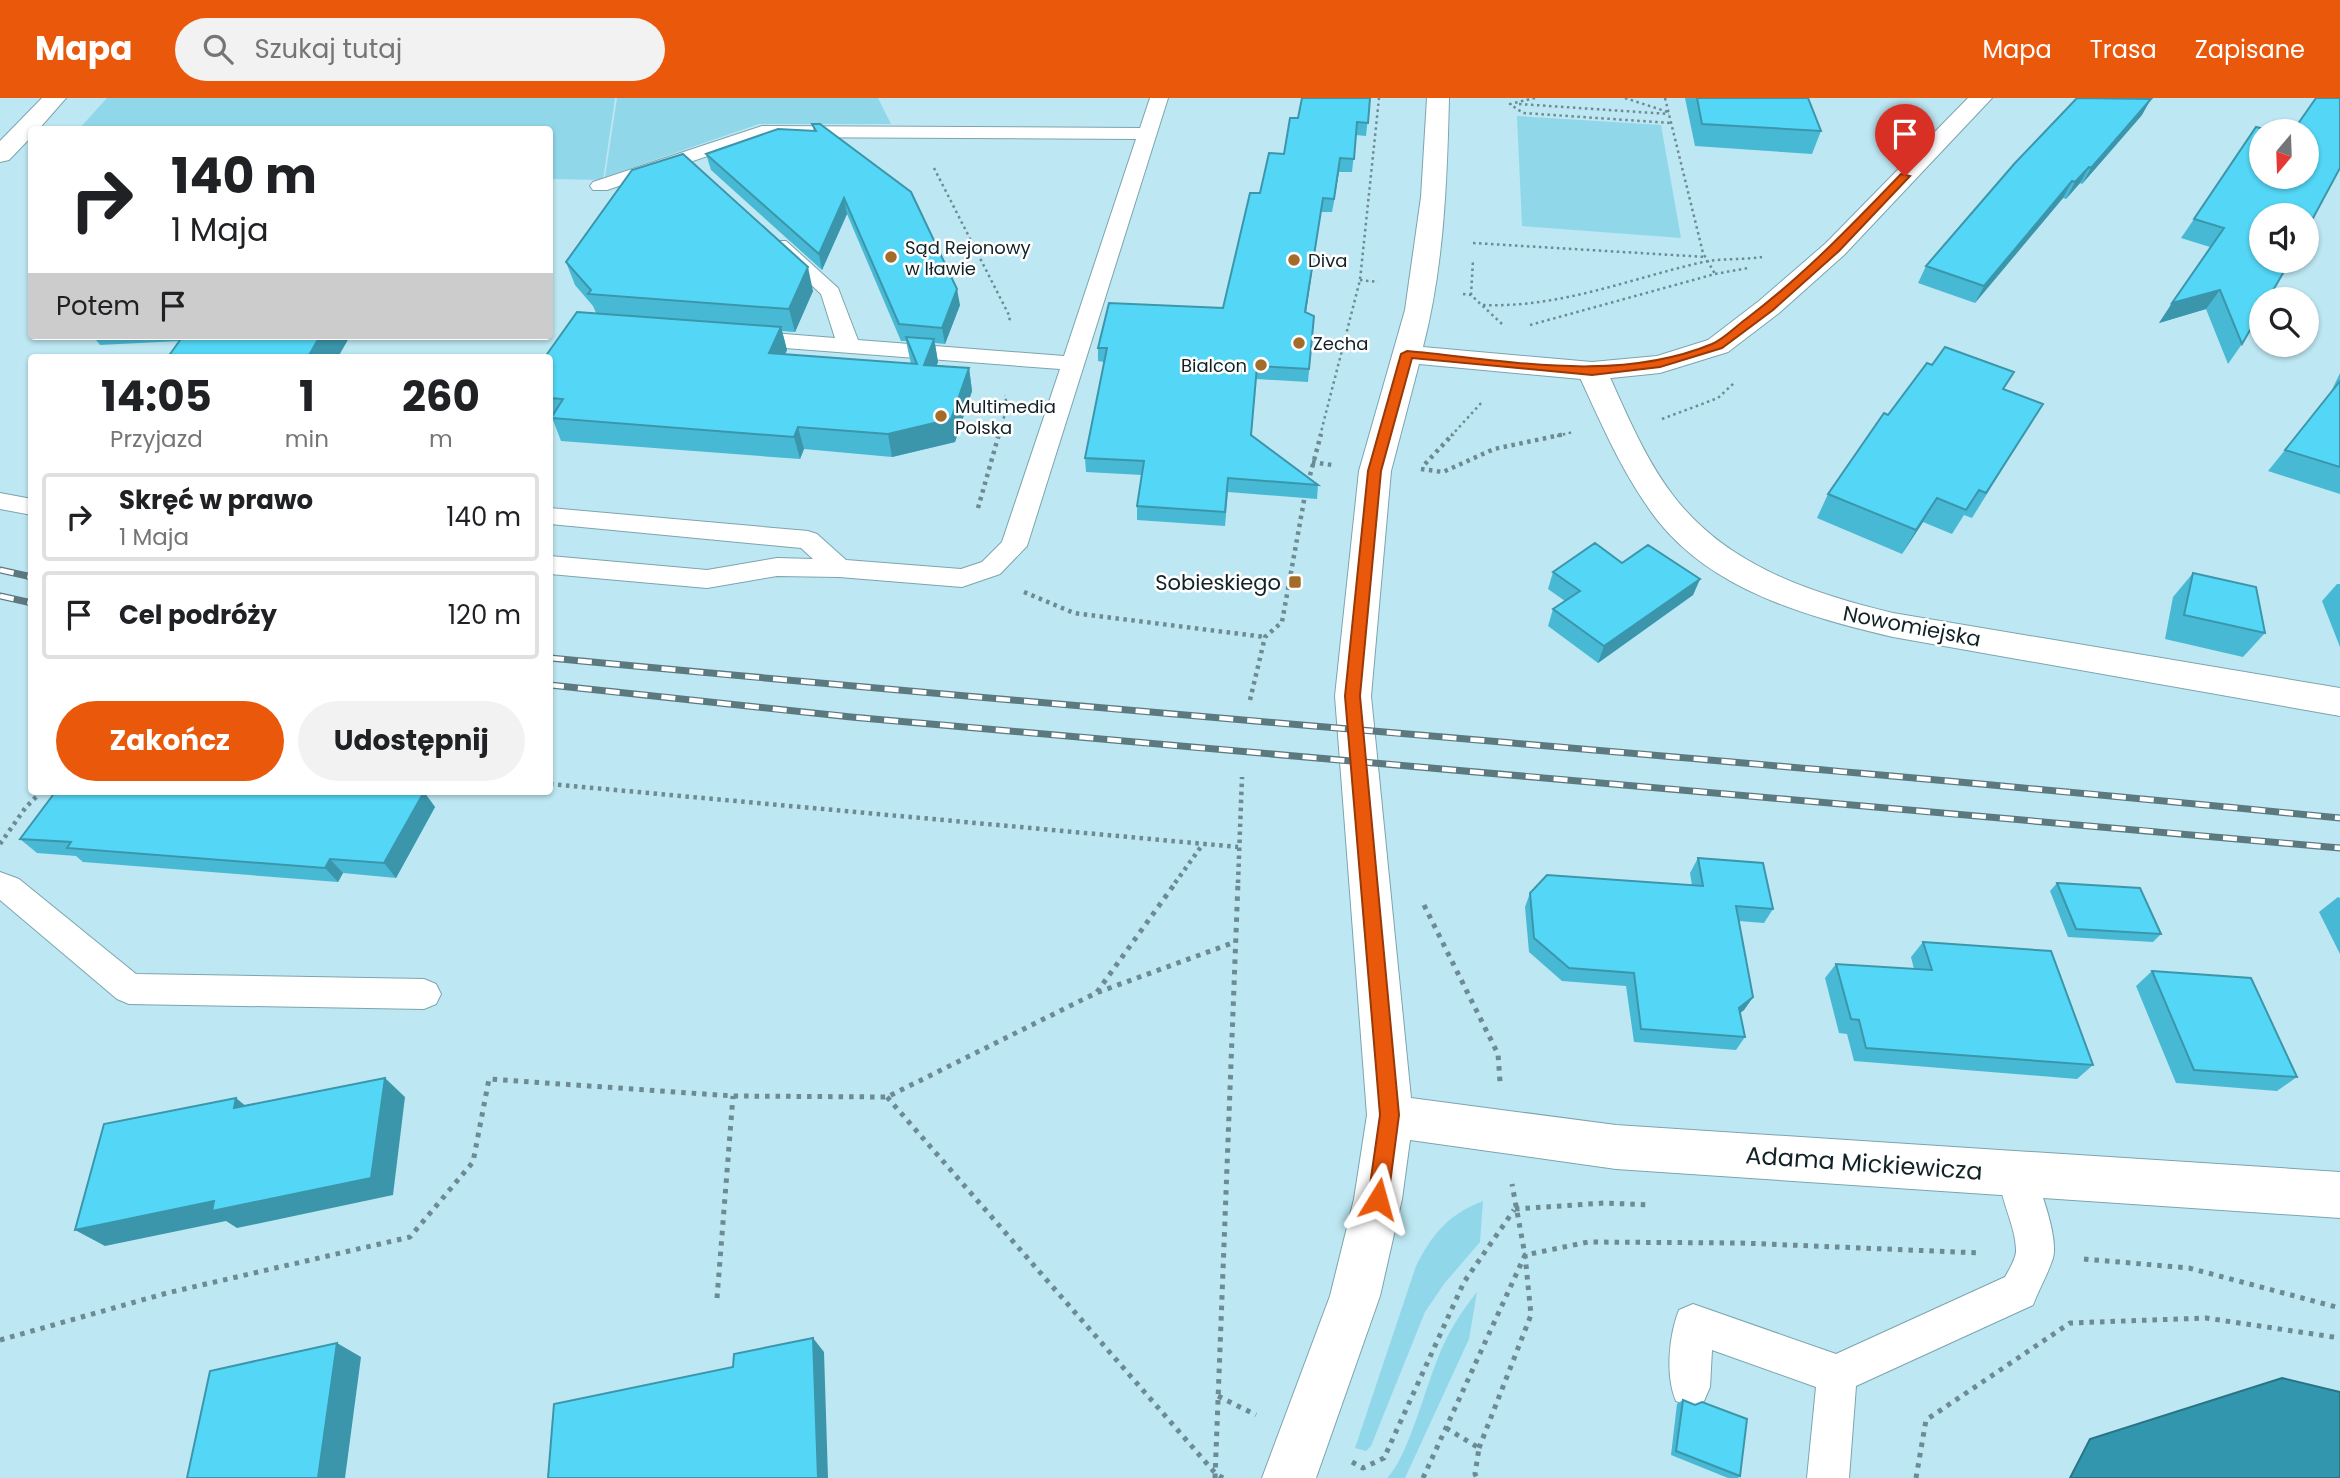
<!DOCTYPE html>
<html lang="pl">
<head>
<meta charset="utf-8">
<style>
  :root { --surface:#fff; --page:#f2f2f2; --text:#202124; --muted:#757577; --line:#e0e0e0; --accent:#ea580c }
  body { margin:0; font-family:Poppins,sans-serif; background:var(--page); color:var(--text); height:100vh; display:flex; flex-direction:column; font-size:26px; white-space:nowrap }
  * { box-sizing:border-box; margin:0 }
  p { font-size:23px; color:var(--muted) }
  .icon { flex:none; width:38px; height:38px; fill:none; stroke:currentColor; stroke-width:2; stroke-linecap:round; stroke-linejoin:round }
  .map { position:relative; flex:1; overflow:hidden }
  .side { position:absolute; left:28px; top:256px; width:525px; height:441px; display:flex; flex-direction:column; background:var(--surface); border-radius:7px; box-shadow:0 2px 5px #0004 }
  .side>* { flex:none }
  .hud { position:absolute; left:28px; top:28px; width:525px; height:214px; border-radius:7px; box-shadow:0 2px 5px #0004; background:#fff; color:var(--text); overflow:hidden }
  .needle { width:46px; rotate:199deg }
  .controls { position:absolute; left:2249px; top:21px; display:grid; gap:14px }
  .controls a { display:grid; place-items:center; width:70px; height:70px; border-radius:50%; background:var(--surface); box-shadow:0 2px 5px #0004; font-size:35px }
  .pin { position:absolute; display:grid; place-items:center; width:60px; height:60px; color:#fff; margin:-72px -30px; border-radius:50% 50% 50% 0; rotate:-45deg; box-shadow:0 0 7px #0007 }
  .pin .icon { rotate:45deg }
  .me { position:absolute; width:77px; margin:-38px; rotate:8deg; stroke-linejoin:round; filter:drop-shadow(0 0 5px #0008) }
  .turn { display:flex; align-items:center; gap:24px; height:147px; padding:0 28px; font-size:32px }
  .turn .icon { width:91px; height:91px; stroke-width:2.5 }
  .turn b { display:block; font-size:49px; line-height:60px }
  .then { display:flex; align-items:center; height:66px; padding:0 28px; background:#0003; gap:14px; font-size:26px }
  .eta { display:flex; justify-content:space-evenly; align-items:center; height:119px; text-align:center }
  .eta b { font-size:42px; font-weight:700; line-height:49px }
  .primary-button { display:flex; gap:14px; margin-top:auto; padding:14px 28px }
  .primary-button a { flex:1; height:80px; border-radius:42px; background:var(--accent); color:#fff; font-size:28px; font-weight:700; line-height:80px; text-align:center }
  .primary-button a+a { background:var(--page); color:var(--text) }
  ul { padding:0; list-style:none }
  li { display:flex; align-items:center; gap:21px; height:88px; margin:0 14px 10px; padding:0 14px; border:4px solid var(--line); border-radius:7px }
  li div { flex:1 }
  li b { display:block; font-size:26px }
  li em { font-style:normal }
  header { display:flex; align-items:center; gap:42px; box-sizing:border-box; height:98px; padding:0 35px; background:var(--accent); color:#fff }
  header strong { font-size:33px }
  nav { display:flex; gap:38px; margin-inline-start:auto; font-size:24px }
  .search { width:490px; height:63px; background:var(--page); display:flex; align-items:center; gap:18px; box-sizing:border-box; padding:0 24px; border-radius:38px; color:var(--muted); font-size:26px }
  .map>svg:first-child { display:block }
  .green { fill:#91d7ea }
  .water { fill:#3297ae; stroke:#287485; stroke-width:2 }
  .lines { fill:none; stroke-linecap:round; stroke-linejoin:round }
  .lane-casing { stroke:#7ca4af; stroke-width:2 }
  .street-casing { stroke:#7ca4af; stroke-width:2 }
  .secondary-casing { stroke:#7ca4af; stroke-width:2 }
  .path-far2 { stroke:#6d8b92; stroke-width:2.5; stroke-dasharray:2.5 3.5; stroke-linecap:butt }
  .path-far1 { stroke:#6d8b92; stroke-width:4.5; stroke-dasharray:3.5 4.5; stroke-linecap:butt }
  .path { stroke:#6d8b92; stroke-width:5; stroke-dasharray:4.5 6; stroke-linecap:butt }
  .lane { fill:#fff; fill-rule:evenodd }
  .street { fill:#fff; fill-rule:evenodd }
  .secondary { fill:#fff; fill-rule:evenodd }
  .rail-casing { stroke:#5d7980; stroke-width:7 }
  .rail { stroke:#fff; stroke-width:4.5; stroke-dasharray:14; stroke-linecap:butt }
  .wall { fill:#48b9d4 }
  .shaded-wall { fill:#3b96ac }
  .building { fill:#54d7f6; stroke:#3b96ac; stroke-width:2 }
  .route { fill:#ea580c; stroke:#983908; stroke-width:2 }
  .poi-dot { fill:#a46c29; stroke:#fff; stroke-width:2.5 }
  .labels { text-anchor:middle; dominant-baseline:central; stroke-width:5; stroke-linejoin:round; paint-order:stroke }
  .far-poi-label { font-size:18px; fill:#122226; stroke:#fff; text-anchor:start }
  .poi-label { font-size:21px; fill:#122226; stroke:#fff; text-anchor:end }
  .street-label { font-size:21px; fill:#122226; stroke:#fff }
  .near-street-label { font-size:24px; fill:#122226; stroke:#fff }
</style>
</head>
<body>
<header>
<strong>Mapa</strong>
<div class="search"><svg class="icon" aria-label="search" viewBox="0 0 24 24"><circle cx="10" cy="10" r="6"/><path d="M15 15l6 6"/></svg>Szukaj tutaj</div>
<nav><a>Mapa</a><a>Trasa</a><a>Zapisane</a></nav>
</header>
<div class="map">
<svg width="2340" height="1380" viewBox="0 0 2340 1380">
  <rect width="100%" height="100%" fill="#bde7f2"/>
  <path class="green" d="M107,0h508l-12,82 -53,-1v-49h-472z
    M617,0h261l13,26h-132l-154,53z
    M1517,18l144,9 20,113 -159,-12z
    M1483,1103l-3,41 -36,42 -19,28 -54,134 -5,5 -11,-3 61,-182c16,-32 33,-52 67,-65z
    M1477,1194l-8,47 -64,139h-18c20,-18 39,-92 51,-120 9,-24 23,-46 39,-66z"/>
  <path class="water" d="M2282,1280l58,14v86h-270l20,-39z"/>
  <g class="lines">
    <g class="lane-casing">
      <path id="lane" d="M1150,0h18l-141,448 -27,28 -38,13 -123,-10 -62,-1 -70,12 -157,-14v-18l157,14 70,-12 36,1 -12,-11 -251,-24v-16l258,23 9,3 29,26 115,9 21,-7 20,-20 58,-173 -315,-24 -8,-2 -3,-5 3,-5 8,-2 90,7 -14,-44 -52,-49 3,-4h14l52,47 20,52 206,16 72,-217 -372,-2 -157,53h-14l-3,-4 3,-4 169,-56 378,2z
        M0,395l32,6v16l-32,-6z
        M0,774l19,7 117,95 288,5 12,5 5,10 -5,10 -12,5 -295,-5 -12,-5 -117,-99z
        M2016,1057l13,6c9,21 30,75 24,97 -5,16 -14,31 -20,47l-177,81 -7,92h-42l9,-91 -104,-37 -2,37 -6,14 -14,6 -14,-6c-11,-25 -7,-66 3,-91l14,-6 143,50 169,-77c4,-7 10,-17 11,-25 1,-30 -25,-64 -13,-91z"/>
    </g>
    <g class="street-casing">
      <path id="street" d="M1592,264l10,3 5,6c19,41 37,86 65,123 53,71 138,99 221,119l447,75v28l-447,-79c-84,-20 -178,-45 -235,-116 -35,-45 -57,-98 -81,-150l5,-6z"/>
    </g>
    <g class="secondary-casing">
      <path id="secondary" d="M42,0h24l-28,32h-6v6l-23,24 -9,2v-21z
        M1427,0h22c-2,84 -5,168 -26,249l169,15 65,-6 51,-16 51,-39 67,-58 142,-145h24l-148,157 -65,58 -51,39 -68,21 -68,7 -173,-16 -28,107 -20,225 40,402 205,27 724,47v46l-724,-49 -206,-29 -8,59 -22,97 -64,182h-54l68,-182 24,-97 13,-84 -32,-419 24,-225 46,-161 16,-113z"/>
    </g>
    <path class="path-far2" d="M1535,0l-25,6 13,9 148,10
      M1625,0l43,14
      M1665,0l38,155 12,21
      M1519,6l150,10
      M934,70l76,149 -1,5
      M1473,145l233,14
      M1360,182l18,2
      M1463,196l8,1 31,29
      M1471,197l2,-35
      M1483,207c77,3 146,-26 220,-43 20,-4 40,-2 59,-5
      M1530,227l185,-51 33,-6
      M1662,321l56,-21 16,-15
      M999,338l8,-30 -2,-11
      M1320,338l40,-156 19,-182
      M1451,338l32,-35
      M1557,338l16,-4"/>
    <path class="path-far1" d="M1312,364l20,3
      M1425,366l28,-30
      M1421,371l22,3 51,-23 71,-15
      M1308,385l13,-49
      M978,410l21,-74
      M1024,494l50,21 191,24
      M1250,602l15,-63 17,-15 23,-127
      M550,686l688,63
      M0,746l26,-37 16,-16
      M1175,785l28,-39
      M1238,785l4,-106"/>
    <path class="path" d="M1424,807l74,149 2,28
      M1097,894l79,-110
      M887,999l329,377 7,4
      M1515,1111l90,-6 45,2
      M2084,1161l105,9 151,40
      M717,1200l16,-202
      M0,1242l167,-47 243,-56 63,-75 16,-83 244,17 154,1 209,-104 139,-51
      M1218,1298l38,19
      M1446,1330l33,20 -4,26 2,4
      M1479,1350l52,-133 -6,-60 63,-13 153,1 240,10
      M1352,1364l11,6 21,-10 80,-176 50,-72
      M1215,1380l23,-596
      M1423,1380l102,-223 -13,-71
      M1916,1380l10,-58 144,-97 136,-5 134,20"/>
    <use href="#lane" class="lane"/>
    <use href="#street" class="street"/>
    <use href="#secondary" class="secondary"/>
    <g class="rail-casing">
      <path id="rail" d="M0,472l32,7
        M0,498l32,7
        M550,560c596,57 1194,101 1790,160
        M550,587l301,32 1489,131"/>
    </g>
    <use href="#rail" class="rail"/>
  </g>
  <path class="wall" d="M1370,0l-4,38 -10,-1 -4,37h-13l-7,40h-11l-15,100 8,4 -6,66 -52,-3 -5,56 67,50 -1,14 -89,-7 -3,34 -88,-6v-14l5,-31 -56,-3 -1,-14 19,-96 -6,-1v-13l125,-40 37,-115 24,-39z
    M1685,0h123l13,33 -9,23 -117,-8z
    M2142,17l-60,69 -2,-1 -14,16 -3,-1 -88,105 -57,-20 8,-17z
    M812,26l148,181 -15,39 -10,-1 3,19 -2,3 33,3 3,23 -17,51 -63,15 -88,-8 -4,10 -239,-18 -8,-21h-3v-63l46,-44 -3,-7 -18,-21 -9,-23 247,29 -18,41 -13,-1 5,19 -2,4 126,10 -5,-23h-5l-54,-127 -25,56 -111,-100 -5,-16 108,-23z
    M2261,79l-19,167 -14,20 -22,-55 -47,14 51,-76 -29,-9 13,-19z
    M93,238h257l-12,21h-170l12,-16 -80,4z
    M2340,275v121l-72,-23 62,-77z
    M2004,292l24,38 -56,90 -8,-3 -12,19 -29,-12 -21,32 -85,-36 11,-24 60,-79z
    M1622,465l78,16 -7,16 -95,68 -50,-37 5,-17 12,-8 -17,-12 5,-17z
    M2193,475l72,60 -22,24 -78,-18 8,-42z
    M2337,486h3v63l-18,-46z
    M424,694l11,15 -39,71 -53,-5 -5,9 -255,-20 -7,-6 -39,-3 -17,-14z
    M1698,760l75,51 -9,14 -25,-2 14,76 -9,13 -4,3 5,24 -9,13 -102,-8 -8,-56 -64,-5 -33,-29 -4,-45 5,-14 162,-8 -2,-12z
    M2057,785l104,51 -8,8 -85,-5 -18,-46z
    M2338,799l2,1v56l-21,-42z
    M1923,844l170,123 -16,14 -223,-18 -7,-27 -8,-1 -14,-55 11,-14 78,5 -3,-12z
    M2152,873l145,106 -20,14 -101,-8 -40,-97z
    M1683,1302l57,76 -2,2h-10l-57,-23 6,-51z"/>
  <path class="shaded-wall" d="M2151,1l-9,16 -60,69 9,-16z
    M1340,60l-1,14 -7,40 2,-13z
    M2089,69l-9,16 -14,16 9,-17z
    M2072,83l-9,17 -88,105 9,-17z
    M844,100l3,16 -25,56 -3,-16z
    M1323,100l-2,14 -17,113 1,-13z
    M808,169l5,24 -18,41 -6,-23z
    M957,191l3,16 -15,39 -3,-16z
    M2220,192l-14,19 -47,14 13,-20z
    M781,229l6,23 -12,26 -6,-23z
    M320,238h30l-12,21h-30z
    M934,241l4,23 -10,25 -4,-22z
    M969,270l3,23 -17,51 -63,15 -4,-23z
    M798,329l6,22 -4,10 -6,-22z
    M1937,400l-14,24 -21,32 14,-24z
    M1700,481l-7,16 -95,68 6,-17z
    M424,694l11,15 -39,71 -12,-15z
    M330,761l13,14 -5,9 -13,-14z
    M1753,899l-9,13 -14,11 9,-13z
    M385,980l20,19 -12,98 -156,33 -11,-7 -121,25 -30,-16z
    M236,1000l23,19 -25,-9z
    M813,1240l11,14 4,126h-10z
    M337,1245l24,14 -16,121h-27z"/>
  <path class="building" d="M1302,0h68l-2,25 -11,-1 -3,37 -14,-1 -6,41 -11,-1 -18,114 9,4 -5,53 -52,-3 -6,69 67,50 -90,-7 -3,34 -88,-6 7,-45 -59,-3 22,-110h-9l11,-45 114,5 27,-115h10l9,-40 15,1 6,-36h8z
    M1697,0h111l13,33 -119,-7z
    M2077,0l74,1 -60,69 -2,-1 -14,15 -3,-1 -88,105 -58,-20 89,-103z
    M2316,0h24v70l-34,63v-16h-45v46h29l-22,38h-7v12l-19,33 -22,-54 -48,13 52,-75 -30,-9 62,-92 16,4h-11v46h45v-46h-13z
    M812,26h8l91,68 46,97 -15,39 -43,-4 -55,-126 -25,56 -113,-100 72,-25 38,2z
    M683,56l125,113 -19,42 -201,-15 3,-4 -25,-28 66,-92z
    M577,214l204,15 -12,26 148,11 -11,-27 28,2 -10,26 45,3 -18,51 -63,15 -90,-7 -4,10 -243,-19 12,-19 -13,-1v-41h-5z
    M183,238h137l-12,21h-140z
    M1945,249l69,25 -11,17 40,15 -57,89 -7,-3 -13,20 -29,-12 -21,32 -88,-36 56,-81 4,2 39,-52 5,2z
    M2340,283v86l-55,-17z
    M1595,445l27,20 26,-18 52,34 -96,67 -51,-37 27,-18 -27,-19z
    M2193,475l63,14 9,46 -81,-18z
    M56,693h358l10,1 -40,71 -54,-4 -5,9 -258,-20 4,-6 -51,-3z
    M1698,760l65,5 10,46 -37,-3 17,91 -14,11 6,29 -104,-8 -7,-56 -65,-5 -35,-30 -4,-45 17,-18 156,11z
    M2057,785l83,5 21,46 -85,-5z
    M1923,844l128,9 42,114 -227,-17 -7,-28 -8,-1 -15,-55 96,6z
    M2152,873l99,7 46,99 -103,-7z
    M385,980l-14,100 -159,33 2,-10 -139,29 29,-106 132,-26 -2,10z
    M813,1240l5,140h-270l6,-74 179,-37 1,-13z
    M337,1245l-19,135h-131l23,-107z
    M1683,1302l12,5 7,-3 45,17 -7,57 -64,-25z"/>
  <path class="route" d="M1901,76l9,2 -71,75 -66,59 -51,38 -62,19 -68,8 -180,-17 -31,113 -21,225 39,419 -11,84 -3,6 -7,3 -7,-3 -3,-6 12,-84 -35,-419 23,-225 33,-117 6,-3c100,9 208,33 305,-7 12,-5 23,-17 34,-25 57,-43 106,-94 155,-145z"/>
  <g class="poi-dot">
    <circle cx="891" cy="159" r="7"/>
    <circle cx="1294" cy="162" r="7"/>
    <circle cx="1299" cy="245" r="7"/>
    <circle cx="1261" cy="267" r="7"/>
    <circle cx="941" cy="318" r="7"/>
    <rect x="1288" y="477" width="14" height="14" rx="3.5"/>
  </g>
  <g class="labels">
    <g class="far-poi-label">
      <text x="905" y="149">Sąd Rejonowy<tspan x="905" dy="21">w Iławie</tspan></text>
      <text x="1308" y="162">Diva</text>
      <text x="1313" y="245">Zecha</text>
      <text x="1247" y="267" text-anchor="end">Bialcon</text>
      <text x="955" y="308">Multimedia<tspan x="955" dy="21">Polska</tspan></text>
    </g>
    <g class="poi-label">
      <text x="1281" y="484">Sobieskiego</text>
    </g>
    <g class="street-label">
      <text transform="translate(1912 528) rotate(11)">Nowomiejska</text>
    </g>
    <g class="near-street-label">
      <text transform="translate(1864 1065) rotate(4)">Adama Mickiewicza</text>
    </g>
  </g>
</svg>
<div class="controls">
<a><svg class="needle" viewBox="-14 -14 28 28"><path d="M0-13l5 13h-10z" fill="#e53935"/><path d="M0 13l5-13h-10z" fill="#757577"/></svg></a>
<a><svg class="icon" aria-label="sound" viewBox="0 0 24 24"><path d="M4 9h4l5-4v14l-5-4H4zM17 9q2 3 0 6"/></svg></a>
<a><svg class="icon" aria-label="search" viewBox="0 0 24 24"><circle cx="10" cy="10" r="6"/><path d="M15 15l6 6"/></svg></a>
</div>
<div class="pin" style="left:1905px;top:78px;background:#d93025"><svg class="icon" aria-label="arrive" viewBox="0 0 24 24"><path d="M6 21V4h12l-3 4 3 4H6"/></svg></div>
<svg class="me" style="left:1378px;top:1101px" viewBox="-20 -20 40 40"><path d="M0-17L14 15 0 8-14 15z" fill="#ea580c" stroke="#fff" stroke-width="4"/></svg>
<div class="hud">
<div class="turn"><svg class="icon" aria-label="right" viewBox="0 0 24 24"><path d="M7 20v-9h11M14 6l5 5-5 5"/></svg><div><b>140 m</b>1 Maja</div></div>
<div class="then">Potem<svg class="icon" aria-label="arrive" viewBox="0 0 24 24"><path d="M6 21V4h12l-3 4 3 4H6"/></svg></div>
</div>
<section class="side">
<div class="eta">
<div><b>14:05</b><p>Przyjazd</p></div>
<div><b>1</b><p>min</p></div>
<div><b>260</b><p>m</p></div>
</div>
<ul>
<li><svg class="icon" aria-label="right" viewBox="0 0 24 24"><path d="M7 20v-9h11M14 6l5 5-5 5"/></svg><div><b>Skręć w prawo</b><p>1 Maja</p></div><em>140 m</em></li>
<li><svg class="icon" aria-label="arrive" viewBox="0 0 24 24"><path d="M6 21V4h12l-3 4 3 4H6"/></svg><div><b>Cel podróży</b></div><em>120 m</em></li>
</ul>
<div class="primary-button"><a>Zakończ</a><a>Udostępnij</a></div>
</section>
</div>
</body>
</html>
